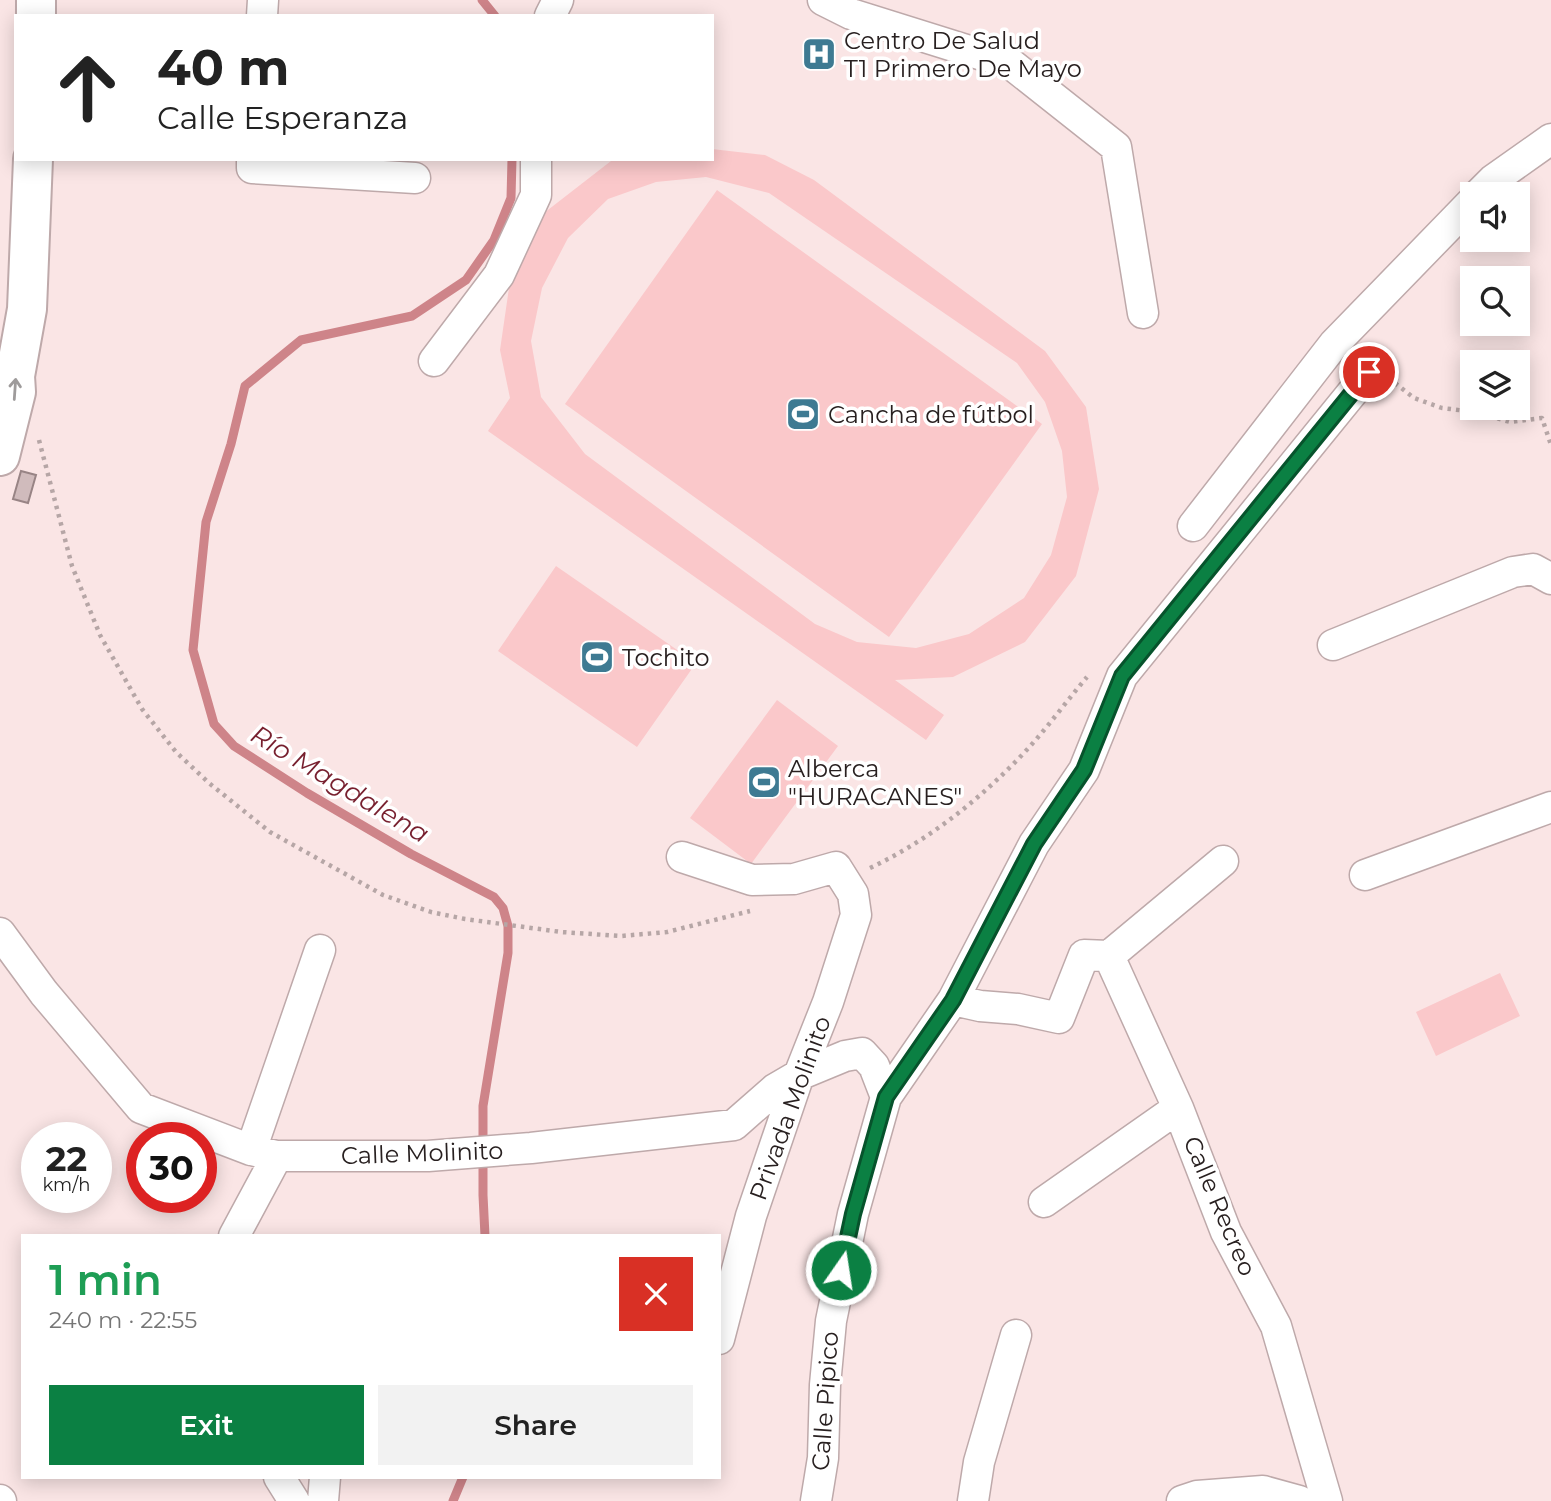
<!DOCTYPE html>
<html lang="en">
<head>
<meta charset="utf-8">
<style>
  :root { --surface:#fff; --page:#f2f2f2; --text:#222; --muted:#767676; --accent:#0b8043 }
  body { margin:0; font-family:Montserrat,sans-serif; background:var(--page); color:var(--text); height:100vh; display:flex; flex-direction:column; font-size:26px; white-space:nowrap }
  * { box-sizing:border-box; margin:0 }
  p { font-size:23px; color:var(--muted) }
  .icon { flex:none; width:38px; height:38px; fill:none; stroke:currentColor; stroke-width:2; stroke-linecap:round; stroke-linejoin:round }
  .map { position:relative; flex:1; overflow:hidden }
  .sheet { position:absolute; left:21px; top:1234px; width:700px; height:245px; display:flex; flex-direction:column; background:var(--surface); border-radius:0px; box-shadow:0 4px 18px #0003 }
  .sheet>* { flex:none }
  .top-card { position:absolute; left:14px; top:14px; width:700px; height:147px; border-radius:0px; box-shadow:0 4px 18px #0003; background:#fff; color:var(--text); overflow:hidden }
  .controls { position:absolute; left:1460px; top:182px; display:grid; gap:14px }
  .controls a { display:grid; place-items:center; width:70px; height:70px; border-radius:0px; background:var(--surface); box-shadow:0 4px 18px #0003; font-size:35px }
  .speed { position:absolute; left:21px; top:1122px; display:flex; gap:14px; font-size:35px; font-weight:700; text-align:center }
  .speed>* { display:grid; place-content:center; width:91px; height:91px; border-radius:50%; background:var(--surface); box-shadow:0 4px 18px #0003; line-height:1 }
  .speed small { font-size:18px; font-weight:400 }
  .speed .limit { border:10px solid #d22; background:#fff; color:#111 }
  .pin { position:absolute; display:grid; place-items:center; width:60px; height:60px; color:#fff; margin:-30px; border:4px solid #fff; border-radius:50%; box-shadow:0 2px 7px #0007 }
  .me { position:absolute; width:77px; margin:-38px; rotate:13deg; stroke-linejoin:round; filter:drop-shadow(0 0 5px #0008) }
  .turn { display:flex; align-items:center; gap:24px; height:147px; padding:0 28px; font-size:32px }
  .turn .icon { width:91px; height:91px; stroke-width:2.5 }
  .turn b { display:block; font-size:49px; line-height:60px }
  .round { display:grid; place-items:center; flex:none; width:74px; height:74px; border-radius:0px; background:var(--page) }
  .overview { display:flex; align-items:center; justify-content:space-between; height:119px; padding:0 28px }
  h1 { font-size:42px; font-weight:600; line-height:52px; color:#1e9e55 }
  .primary-button { display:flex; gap:14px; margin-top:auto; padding:14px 28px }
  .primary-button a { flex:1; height:80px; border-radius:0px; background:var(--accent); color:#fff; font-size:28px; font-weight:600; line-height:80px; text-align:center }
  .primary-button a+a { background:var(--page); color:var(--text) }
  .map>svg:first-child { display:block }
  .green { fill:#fac8ca; fill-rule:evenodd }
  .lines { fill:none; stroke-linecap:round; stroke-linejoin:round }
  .stream { stroke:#ce8489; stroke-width:9 }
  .building { fill:#d0bbbc; stroke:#988485; stroke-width:2 }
  .street-casing { stroke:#bea9aa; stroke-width:33 }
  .secondary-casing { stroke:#bea9aa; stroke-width:42 }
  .path { stroke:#b6a6a6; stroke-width:4.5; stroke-dasharray:3.5 5; stroke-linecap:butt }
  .street { stroke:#fff; stroke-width:30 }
  .secondary { stroke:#fff; stroke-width:38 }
  .oneway { stroke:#9e9b9b }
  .route-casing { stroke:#07532c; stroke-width:18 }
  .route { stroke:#0b8043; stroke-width:12 }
  .labels { text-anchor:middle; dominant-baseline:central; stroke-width:7; stroke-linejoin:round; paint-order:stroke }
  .poi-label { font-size:24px; fill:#282020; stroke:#fff; text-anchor:start }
  .street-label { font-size:24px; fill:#282020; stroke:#fff }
  .water-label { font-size:26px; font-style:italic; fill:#771f2e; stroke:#fff }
</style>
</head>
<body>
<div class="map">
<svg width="1551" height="1501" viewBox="0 0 1551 1501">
  <rect width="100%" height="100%" fill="#fae5e5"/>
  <path class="green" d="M712,149l53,6 49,25 231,171 41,56 13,82 -23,87 -51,66 -72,35 -58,3 49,35 -18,25 -438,-309 22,-33 -10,-48 10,-69 34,-68 67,-52 7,-2h94zM706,177l63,16 248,170 28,39 17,49 5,46 -16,58 -27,43 -55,36 -53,14 -59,-6 -42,-18 -230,-170 -44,-57 -10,-56 11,-53 26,-50 40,-39 48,-17z
    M717,190l325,234 -153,213 -324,-233z
    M556,566l140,97 -59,84 -139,-96z
    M777,700l61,46 -87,118 -61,-46z
    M1500,973l20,43 -84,40 -20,-44z"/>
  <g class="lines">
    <path class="stream" d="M482,0l13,16
      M485,1236l-2,-41v-89l25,-153v-27l-5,-18 -9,-11 -83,-43 -104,-61 -73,-47 -20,-22 -21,-74 13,-128 25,-78 14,-58 56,-46 111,-24 54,-36 28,-40 17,-42 1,-39
      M453,1501l10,-24"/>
  </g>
  <path class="building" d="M21,471l15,4 -8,28 -15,-4z"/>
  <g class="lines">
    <g class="street-casing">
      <path id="street" d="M823,0l28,14 160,50 105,83 27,166
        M262,16l1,-16
        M550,16l8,-16
        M252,159v9l163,10
        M1479,194l14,-14 58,-41
        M434,361l65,-86 37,-80v-36
        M1193,526l141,-182 138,-142
        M1333,645l180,-73 20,-3 18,10
        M682,857l70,23 42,-1 42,-12 17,27 3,21 -28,87 -29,73 -48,141 -32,123
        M1365,875l186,-68
        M0,933l44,60 97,115 110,42 26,6h151l103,-8 203,-23 41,-36 24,-14 46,-19 17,-3 12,13 12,31
        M1109,956l69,152 48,124 50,94 51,175
        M953,1000l27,6 38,3 41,9 25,-63 25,1 114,-95
        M251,1150l69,-200
        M1044,1202l134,-94
        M234,1236l43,-80
        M279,1477l15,24
        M0,1500l1,1
        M323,1501l2,-24
        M816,1501l7,-43 2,-73 6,-64 22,-107 33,-117 67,-97 81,-156 50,-74 38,-94 247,-304
        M973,1501l6,-39 37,-127
        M1182,1501l15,-5 66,-5 36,10"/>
    </g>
    <g class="secondary-casing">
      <path id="secondary" d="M36,16v-16
        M0,456l16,-64 -1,-16 12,-67 6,-150"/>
    </g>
    <path class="path" d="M1395,383l19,15 28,10 33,4 35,10 32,-4 9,27
      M39,440l33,126 28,69 42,74 34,43 33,31 61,49 113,63 48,17 34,7 96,13 60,4 46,-4 83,-21
      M870,868c57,-27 107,-66 151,-112 24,-25 44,-53 66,-79"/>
    <use href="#street" class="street"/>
    <use href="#secondary" class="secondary"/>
  </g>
  <defs><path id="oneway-shaft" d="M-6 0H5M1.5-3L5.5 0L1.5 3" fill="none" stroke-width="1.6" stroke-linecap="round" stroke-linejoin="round" transform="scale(1.75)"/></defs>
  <use class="oneway" href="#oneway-shaft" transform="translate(15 389) rotate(-86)"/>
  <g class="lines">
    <g class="route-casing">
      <path id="route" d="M841,1270l12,-56 33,-117 67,-97 81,-156 50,-74 38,-94 247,-304"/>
    </g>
    <use href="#route" class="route"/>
  </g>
  <defs>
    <g id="hospital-square" transform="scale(1.75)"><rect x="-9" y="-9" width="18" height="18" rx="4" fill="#3e7a92" stroke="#fff"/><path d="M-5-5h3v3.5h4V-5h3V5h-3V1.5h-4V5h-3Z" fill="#fff"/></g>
    <g id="stadium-square" transform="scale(1.75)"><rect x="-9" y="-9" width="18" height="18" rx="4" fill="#3e7a92" stroke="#fff"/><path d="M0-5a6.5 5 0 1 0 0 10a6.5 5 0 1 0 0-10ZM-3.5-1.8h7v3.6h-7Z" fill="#fff"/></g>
  </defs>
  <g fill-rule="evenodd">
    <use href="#hospital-square" x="819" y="54"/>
    <use href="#stadium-square" x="803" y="414"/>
    <use href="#stadium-square" x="597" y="657"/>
    <use href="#stadium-square" x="764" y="782"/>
  </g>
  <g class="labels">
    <g class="poi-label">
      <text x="844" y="40">Centro De Salud<tspan x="844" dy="28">T1 Primero De Mayo</tspan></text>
      <text x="828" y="414">Cancha de fútbol</text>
      <text x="622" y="657">Tochito</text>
      <text x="788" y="768">Alberca<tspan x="788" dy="28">"HURACANES"</tspan></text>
    </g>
    <g class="street-label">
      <text transform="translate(790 1108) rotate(-70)">Privada Molinito</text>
      <text transform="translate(422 1153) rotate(-2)">Calle Molinito</text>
      <text transform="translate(1220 1206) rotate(67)">Calle Recreo</text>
      <text transform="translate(825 1401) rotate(-86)">Calle Pipico</text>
    </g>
    <g class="water-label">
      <text transform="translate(340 784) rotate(31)">Río Magdalena</text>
    </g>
  </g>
</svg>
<div class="controls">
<a><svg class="icon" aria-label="sound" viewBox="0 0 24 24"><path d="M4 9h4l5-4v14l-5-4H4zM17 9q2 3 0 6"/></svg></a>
<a><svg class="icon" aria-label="search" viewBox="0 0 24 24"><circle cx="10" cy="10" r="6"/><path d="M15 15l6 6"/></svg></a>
<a><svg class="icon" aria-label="layers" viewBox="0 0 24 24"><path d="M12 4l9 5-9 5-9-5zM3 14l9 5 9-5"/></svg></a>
</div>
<div class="speed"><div>22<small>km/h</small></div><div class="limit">30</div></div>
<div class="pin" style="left:1369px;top:372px;background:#d93025"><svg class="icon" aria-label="arrive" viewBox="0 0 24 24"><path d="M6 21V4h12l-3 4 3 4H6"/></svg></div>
<svg class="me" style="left:841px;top:1270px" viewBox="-20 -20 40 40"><circle r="17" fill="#0b8043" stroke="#fff" stroke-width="3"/><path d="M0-11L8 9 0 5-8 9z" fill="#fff"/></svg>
<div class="top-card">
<div class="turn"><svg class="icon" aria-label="ahead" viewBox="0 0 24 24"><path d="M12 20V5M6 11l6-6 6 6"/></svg><div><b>40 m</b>Calle Esperanza</div></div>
</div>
<section class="sheet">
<div class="overview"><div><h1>1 min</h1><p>240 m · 22:55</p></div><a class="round" style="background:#d93025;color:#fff"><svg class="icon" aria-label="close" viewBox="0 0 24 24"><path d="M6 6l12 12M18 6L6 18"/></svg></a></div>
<div class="primary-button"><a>Exit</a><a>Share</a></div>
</section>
</div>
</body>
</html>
